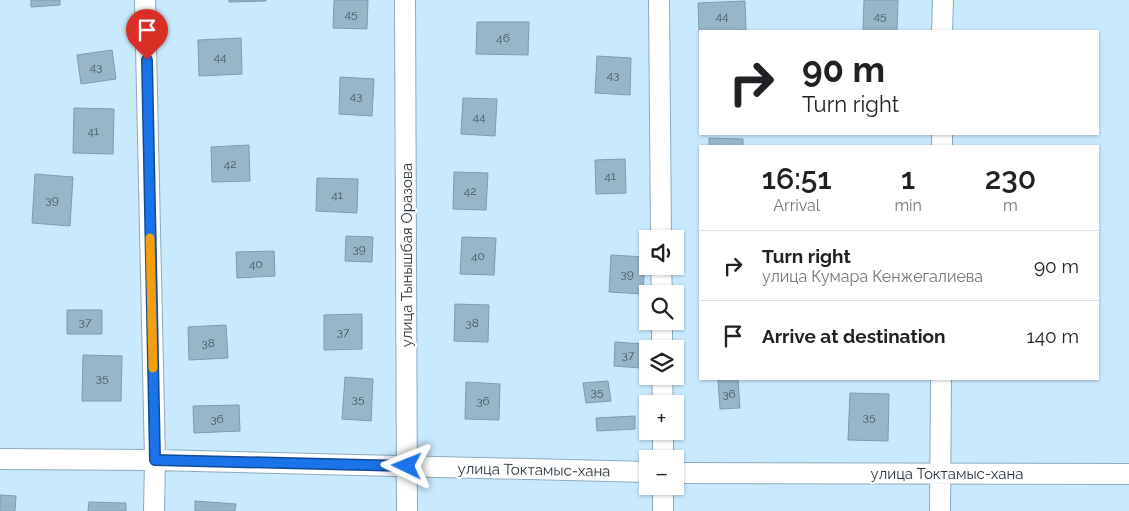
<!DOCTYPE html>
<html lang="en">
<head>
<meta charset="utf-8">
<style>
  :root { --surface:#fff; --page:#f2f2f2; --text:#202124; --muted:#757577; --line:#e0e0e0 }
  body { margin:0; font-family:Raleway,sans-serif; background:var(--page); color:var(--text); height:100vh; display:flex; flex-direction:column; font-size:19px; white-space:nowrap }
  * { box-sizing:border-box; margin:0 }
  p { font-size:16px; color:var(--muted) }
  .icon { flex:none; width:28px; height:28px; fill:none; stroke:currentColor; stroke-width:2; stroke-linecap:round; stroke-linejoin:round }
  .map { position:relative; flex:1; overflow:hidden }
  .side { position:absolute; left:699px; top:145px; width:400px; height:235px; display:flex; flex-direction:column; background:var(--surface); border-radius:0px; box-shadow:0 1px 4px #0004 }
  .side>* { flex:none }
  .top-card { position:absolute; left:699px; top:30px; width:400px; height:105px; border-radius:0px; box-shadow:0 1px 4px #0004; background:#fff; color:var(--text); overflow:hidden }
  .tools { position:absolute; left:639px; top:230px; display:grid; gap:10px }
  .tools a { display:grid; place-items:center; width:45px; height:45px; border-radius:0px; background:var(--surface); box-shadow:0 1px 4px #0004; font-size:25px }
  .pin { position:absolute; display:grid; place-items:center; width:42px; height:42px; color:#fff; margin:-51px -21px; border-radius:50% 50% 50% 0; rotate:-45deg; box-shadow:0 0 5px #0007 }
  .pin .icon { rotate:45deg }
  .me { position:absolute; width:55px; margin:-28px; rotate:272deg; stroke-linejoin:round; filter:drop-shadow(0 0 4px #0008) }
  .turn { display:flex; align-items:center; gap:18px; height:105px; padding:0 20px; font-size:22px }
  .turn .icon { width:65px; height:65px; stroke-width:2.5 }
  .turn b { display:block; font-size:35px; line-height:42px }
  .eta { display:flex; justify-content:space-evenly; align-items:center; height:85px; text-align:center }
  .eta b { font-size:30px; font-weight:600; line-height:35px }
  ul { padding:0; list-style:none }
  li { display:flex; align-items:center; gap:15px; height:70px; padding:0 20px; border-top:1px solid var(--line) }
  li div { flex:1 }
  li b { display:block; font-size:19px }
  li em { font-style:normal }
  .map>svg:first-child { display:block }
  .building { fill:#97b7c9; stroke:#7c9bae }
  .lines { fill:none; stroke-linecap:round; stroke-linejoin:round }
  .minor-casing { stroke:#8baabd; stroke-width:22 }
  .minor { stroke:#fff; stroke-width:20 }
  .route-casing { stroke:#114b97; stroke-width:12 }
  .route { stroke:#1a73e8; stroke-width:9 }
  .slow { stroke:#f59e0b; stroke-width:9 }
  .labels { text-anchor:middle; dominant-baseline:central; stroke-width:4.5; stroke-linejoin:round; paint-order:stroke }
  .number-label { font-size:12px; fill:#445660 }
  .street-label { font-size:15px; fill:#28353d; stroke:#fff }
</style>
</head>
<body>
<div class="map">
<svg width="1129" height="511" viewBox="0 0 1129 511">
  <rect width="100%" height="100%" fill="#c9eafe"/>
  <path class="building" d="M31,0h29v5l-29,2z
    M229,0h37v1l-37,1z
    M334,0h34l-1,29 -34,-1z
    M864,0h34l-1,31h-34z
    M745,1l1,29 -47,2 -1,-29z
    M477,22h52l-1,33 -52,-1z
    M241,38l1,36 -43,2 -1,-36z
    M112,50l4,29 -35,5 -4,-29z
    M597,56l34,2 -1,37 -35,-2z
    M340,77l34,2 -2,37 -33,-2z
    M463,98l34,1 -2,37 -34,-2z
    M74,108l40,1 -1,45 -40,-1z
    M709,138l34,1v7h-34z
    M249,145l1,36 -38,1 -1,-35z
    M625,159l1,34 -30,1 -1,-34z
    M454,172l34,1 -2,37 -33,-1z
    M35,174l38,3 -3,49 -38,-3z
    M317,178l41,1 -1,34 -41,-2z
    M346,236l27,1 -1,25 -27,-1z
    M462,237l34,1 -2,37 -34,-1z
    M274,251l1,25 -38,2 -1,-26z
    M611,255l34,2 -2,37 -34,-2z
    M455,304l34,1 -1,37 -34,-1z
    M67,310h35v24h-35z
    M362,314v35l-38,1v-35z
    M226,325l2,33 -39,2 -1,-33z
    M615,342l28,2 -2,24 -27,-2z
    M83,355l39,1 -1,45h-39z
    M345,377l28,2 -2,42 -29,-2z
    M738,379l2,29 -20,1 -2,-29z
    M608,381l3,20 -25,2 -3,-20z
    M466,382l34,2 -1,36 -34,-1z
    M850,393l39,1 -1,47 -40,-1z
    M239,405l1,26 -46,2 -1,-27z
    M635,416v13l-38,2 -1,-13z
    M0,495l16,1 -1,15h-15z
    M195,501l41,3 -1,7h-40z
    M89,502l37,1v8h-38z"/>
  <g class="lines">
    <g class="minor-casing">
      <path id="minor" d="M145,0l10,460 -1,51
        M405,0l2,511
        M659,0l2,239
        M942,31l1,-31
        M942,146v-12
        M661,266l1,28
        M662,321v28
        M662,376l1,28
        M663,431v28
        M0,459l155,1 493,12
        M675,473l454,1
        M663,511v-25
        M940,511l1,-132"/>
    </g>
    <use href="#minor" class="minor"/>
  </g>
  <g class="lines">
    <g class="route-casing">
      <path id="route" d="M147,60l8,400 252,6"/>
    </g>
    <use href="#route" class="route"/>
    <path class="slow" d="M150,238l3,130"/>
  </g>
  <g class="labels">
    <g class="number-label">
      <text x="351" y="14">45</text>
      <text x="722" y="16">44</text>
      <text x="880" y="16">45</text>
      <text x="503" y="38">46</text>
      <text x="220" y="57">44</text>
      <text x="96" y="67">43</text>
      <text x="613" y="75">43</text>
      <text x="356" y="96">43</text>
      <text x="479" y="117">44</text>
      <text x="93" y="131">41</text>
      <text x="230" y="164">42</text>
      <text x="610" y="176">41</text>
      <text x="470" y="191">42</text>
      <text x="337" y="195">41</text>
      <text x="52" y="200">39</text>
      <text x="359" y="249">39</text>
      <text x="478" y="256">40</text>
      <text x="256" y="264">40</text>
      <text x="627" y="274">39</text>
      <text x="85" y="322">37</text>
      <text x="472" y="323">38</text>
      <text x="343" y="332">37</text>
      <text x="208" y="343">38</text>
      <text x="628" y="355">37</text>
      <text x="102" y="378">35</text>
      <text x="597" y="392">35</text>
      <text x="729" y="394">36</text>
      <text x="358" y="399">35</text>
      <text x="483" y="401">36</text>
      <text x="869" y="417">35</text>
      <text x="217" y="419">36</text>
    </g>
    <g class="street-label">
      <text transform="translate(407 255) rotate(-90)">улица Тынышбая Оразова</text>
      <text transform="translate(534 470) rotate(1)">улица Токтамыс-хана</text>
      <text x="947" y="474">улица Токтамыс-хана</text>
    </g>
  </g>
</svg>
<div class="tools">
<a><svg class="icon" aria-label="sound" viewBox="0 0 24 24"><path d="M4 9h4l5-4v14l-5-4H4zM17 9q2 3 0 6"/></svg></a>
<a><svg class="icon" aria-label="search" viewBox="0 0 24 24"><circle cx="10" cy="10" r="6"/><path d="M15 15l6 6"/></svg></a>
<a><svg class="icon" aria-label="layers" viewBox="0 0 24 24"><path d="M12 4l9 5-9 5-9-5zM3 14l9 5 9-5"/></svg></a>
<a>+</a>
<a>−</a>
</div>
<div class="pin" style="left:147px;top:60px;background:#d93025"><svg class="icon" aria-label="arrive" viewBox="0 0 24 24"><path d="M6 21V4h12l-3 4 3 4H6"/></svg></div>
<svg class="me" style="left:407px;top:466px" viewBox="-20 -20 40 40"><path d="M0-17L14 15 0 8-14 15z" fill="#1a73e8" stroke="#fff" stroke-width="4"/></svg>
<div class="top-card">
<div class="turn"><svg class="icon" aria-label="right" viewBox="0 0 24 24"><path d="M7 20v-9h11M14 6l5 5-5 5"/></svg><div><b>90 m</b>Turn right</div></div>
</div>
<section class="side">
<div class="eta">
<div><b>16:51</b><p>Arrival</p></div>
<div><b>1</b><p>min</p></div>
<div><b>230</b><p>m</p></div>
</div>
<ul>
<li><svg class="icon" aria-label="right" viewBox="0 0 24 24"><path d="M7 20v-9h11M14 6l5 5-5 5"/></svg><div><b>Turn right</b><p>улица Кумара Кенжегалиева</p></div><em>90 m</em></li>
<li><svg class="icon" aria-label="arrive" viewBox="0 0 24 24"><path d="M6 21V4h12l-3 4 3 4H6"/></svg><div><b>Arrive at destination</b></div><em>140 m</em></li>
</ul>
</section>
</div>
</body>
</html>
